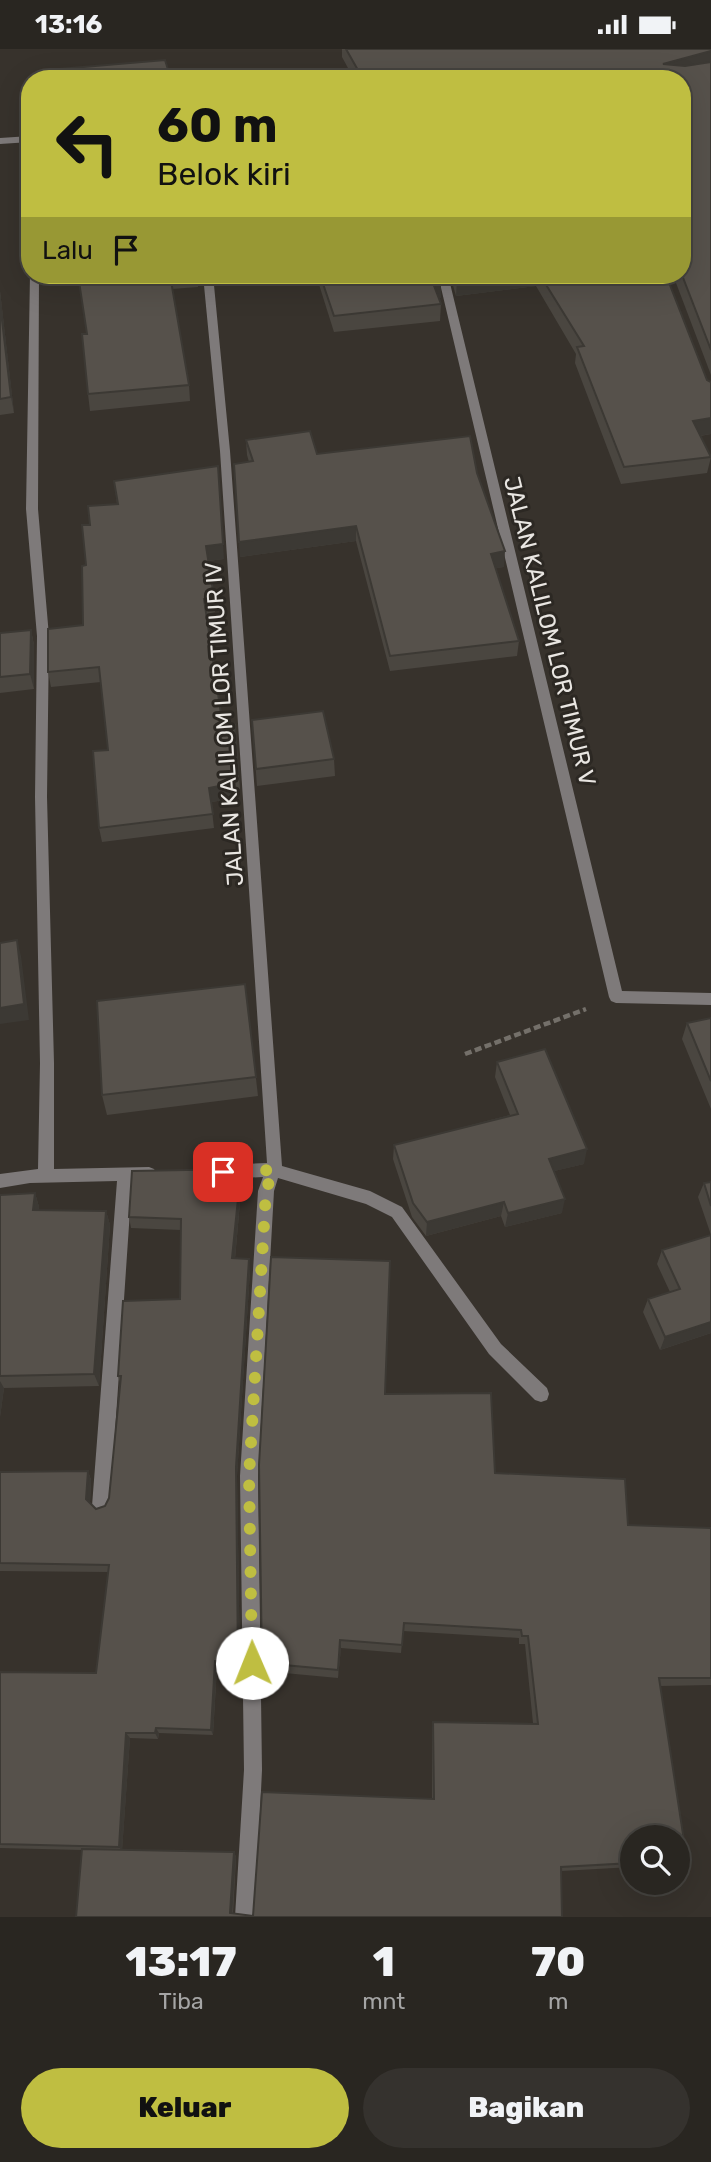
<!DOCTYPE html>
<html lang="id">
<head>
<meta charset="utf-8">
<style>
  :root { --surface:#292621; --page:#35322e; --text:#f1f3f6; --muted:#a5a5a5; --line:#45433f; --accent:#bfbe41 }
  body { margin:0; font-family:Rubik,sans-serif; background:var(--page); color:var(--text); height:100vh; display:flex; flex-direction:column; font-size:26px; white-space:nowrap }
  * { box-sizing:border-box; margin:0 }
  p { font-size:23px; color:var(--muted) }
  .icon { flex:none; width:38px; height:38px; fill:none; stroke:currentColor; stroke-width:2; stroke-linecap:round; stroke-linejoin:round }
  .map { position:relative; height:1868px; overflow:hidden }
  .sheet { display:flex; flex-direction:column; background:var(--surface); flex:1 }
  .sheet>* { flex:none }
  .guide { position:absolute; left:21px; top:21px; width:670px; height:214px; border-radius:28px; box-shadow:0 7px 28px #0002,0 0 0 2px var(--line); background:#bfbe41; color:#111; overflow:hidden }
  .tools { position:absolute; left:620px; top:1776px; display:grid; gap:14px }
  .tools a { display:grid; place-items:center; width:70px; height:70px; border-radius:50%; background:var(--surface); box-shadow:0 7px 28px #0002,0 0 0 2px var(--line); font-size:35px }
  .pin { position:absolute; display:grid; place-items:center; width:60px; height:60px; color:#fff; margin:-30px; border-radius:14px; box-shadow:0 4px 10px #0006 }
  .me { position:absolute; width:77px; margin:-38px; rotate:359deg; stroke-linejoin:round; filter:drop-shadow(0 0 5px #0008) }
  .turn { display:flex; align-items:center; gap:24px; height:147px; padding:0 21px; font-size:32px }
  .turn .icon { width:91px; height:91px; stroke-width:2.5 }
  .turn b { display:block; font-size:49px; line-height:60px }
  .then { display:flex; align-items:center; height:66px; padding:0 21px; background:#0003; gap:14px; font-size:26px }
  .eta { display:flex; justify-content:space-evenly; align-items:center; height:119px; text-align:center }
  .eta b { font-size:42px; font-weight:800; line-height:49px }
  .primary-button { display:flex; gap:14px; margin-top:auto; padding:14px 21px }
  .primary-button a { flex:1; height:80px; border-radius:42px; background:var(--accent); color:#111; font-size:28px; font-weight:800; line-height:80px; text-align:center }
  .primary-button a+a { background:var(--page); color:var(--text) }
  .status { display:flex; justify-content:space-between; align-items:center; height:49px; padding:0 35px; background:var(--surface); direction:ltr }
  .status svg { height:19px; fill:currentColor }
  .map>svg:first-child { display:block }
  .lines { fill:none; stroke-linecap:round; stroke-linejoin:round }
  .path { stroke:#74706a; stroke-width:4.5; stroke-dasharray:7 3.5; stroke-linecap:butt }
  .minor { fill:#7e7a7a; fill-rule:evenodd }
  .wall { fill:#4a4640 }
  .shaded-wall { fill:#3c3934 }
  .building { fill:#56514b; stroke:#3c3934; stroke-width:2 }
  .route { stroke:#bfbe41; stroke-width:12; stroke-dasharray:0 21.6 }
  .labels { text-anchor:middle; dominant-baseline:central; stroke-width:6; stroke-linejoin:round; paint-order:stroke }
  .street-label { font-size:23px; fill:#e9e6e2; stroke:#2c2823 }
</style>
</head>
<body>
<div class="status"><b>13:16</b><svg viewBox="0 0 49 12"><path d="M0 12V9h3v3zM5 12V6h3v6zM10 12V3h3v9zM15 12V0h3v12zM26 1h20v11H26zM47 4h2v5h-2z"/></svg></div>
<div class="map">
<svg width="711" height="1868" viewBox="0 0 711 1868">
  <rect width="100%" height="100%" fill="#37322c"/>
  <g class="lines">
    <path class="path" d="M465,1005l121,-45"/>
    <path class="minor" d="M30,87v6l-30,2v-6z
      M30,225l9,1 -1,234 11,127 -2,161 7,266v106l95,-2 5,2 3,5 -3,5 -22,2 -22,325 -3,6 -6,3 -6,-3 -3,-6 25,-325 -87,2 -30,5v-14l38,-5 2,-106 -5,-266 2,-161 -11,-127z
      M203,226h10l17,176 52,715 88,25 32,16 99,137 46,44 2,6 -2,6 -6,2 -6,-2 -46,-46 -97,-137 -26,-13 -88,-26 -4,13 -16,285 4,294 -7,147h-20l9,-147 -4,-294 18,-285 5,-14 -41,2 -5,-2 -3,-5 3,-5 5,-2 45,-2 -47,-712z
      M438,226h10l174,716 89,2v12l-95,-2 -5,-2 -2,-4z"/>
  </g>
  <path class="wall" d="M342,0h369v326l-38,-100h9v-196h-328l-12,-22z
    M78,226h119l1,12 -26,2 17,96 1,16 -100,10 -2,-17 -1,-60z
    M316,226h124l1,7v16h-2l2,6 -1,17 -106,11z
    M450,226h216l41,105 4,2v52l-11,2 11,21 -4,16 -86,11 -46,-121 1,-9 -40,-68 -80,10z
    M0,242l14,122 -14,2z
    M246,391l71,14 160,19 27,94 -9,1 24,73 -2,15 -127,15 -34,-130 -116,16 9,-95 -2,-7z
    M114,432l110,78 -16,2 7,51 -9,2 17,113 12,-2 5,64 -10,1 1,9 -20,3 3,26 -112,14 -3,-14 9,-78 -7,-68 -50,5 -3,-15 35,-47 7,-100 27,-21z
    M31,581l3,15v44l-34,4v-60z
    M252,671l82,39 1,17 -78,10z
    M245,935l13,112 -151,19 -5,-20z
    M711,969v91l-29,-70 5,-16z
    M497,1013l87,102 -30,7 8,42 -57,14 -4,-11 -75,20 -14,-19 -19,-58 1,-14 116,-30 -15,-38z
    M241,1120l1,11 -7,79 15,11 -13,206 3,193 -23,-2 -4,68 -54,-2 -1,6 -28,-1 -8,112 112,2 2,5 -3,57 20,2 179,-117v-70l1,-7 100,1 -8,-79h-6v-6l-116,-7 -2,22 -60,-5 -3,30 -75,-7 -1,-8 123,-269 110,79 133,52 83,3v157l-51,1 27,174 -7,4 -3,1v-28h-45v30l-71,4 1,46h-486l6,-67 -82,-2v-176l96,1 12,-101 -108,-1v-99l88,-1 3,9 -1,23 6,6 9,-3 4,-8 11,-115 -2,-7 62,-77 1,-69 -50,-2 -2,-11z
    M711,1133v151l-51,17 -17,-38 5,-13 22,-7 -13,-28 5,-14 49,-15 -13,-38 6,-14z
    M35,1144l4,14v3l67,1 4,14 -11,161 -95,2 -4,29v-222z"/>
  <path class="shaded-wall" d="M711,2v12l-49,16 1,-15z
    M496,226h41l-1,11 -80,10 1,-16z
    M441,233v16l-8,1v-16z
    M0,242l14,122 -3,-16 -11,-94z
    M711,369v16l-21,3 3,-16z
    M218,417l6,93 -17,2 -1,-15z
    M356,477v15l-116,16 -1,-15z
    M505,502l-1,16 -15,2 2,-15z
    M31,581l3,15v44l-4,-15z
    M229,735l2,15 -20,3 -2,-14z
    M17,891l4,16 8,64 -29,4v-16z
    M587,1100l-3,15 -38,9 3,-14z
    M241,1120l1,11 -8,89 -2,-11z
    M35,1144l4,14 -1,17 -5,-14z
    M565,1150l-3,14 -57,14 3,-14z
    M504,1153l-3,14 -75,20 1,-14z
    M106,1162l4,14 -11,161 -5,-12z
    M249,1210l1,11 -13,206 3,193 -2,-6 -2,-196z
    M711,1273v11l-51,17 5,-13z
    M0,1332l4,7 -4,29z
    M88,1422l3,9 -1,27 -4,-8z
    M340,1591l1,8 -3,30v-8z
    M215,1612l2,6 -4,68 -2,-5z
    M156,1679l3,5 -1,6 -3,-6z
    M126,1684l4,5 -8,113 -3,-4z
    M234,1803l2,5 -4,60 -2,-4z"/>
  <path class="building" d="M346,0h365v2l-48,13 22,2 26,-4v288l-29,-75v-196h-319z
    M165,11l6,19h-108l-3,-10z
    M78,226h92l19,110 -101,9 -6,-60h5z
    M320,226h120l1,7 -8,1 8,21 -107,12z
    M455,226h41l-39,5z
    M540,226h126l41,105 4,2v36l-18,3 18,36 -87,10 -47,-120 7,-1z
    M0,254l11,94 -11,2z
    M310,382l7,23 153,-18 7,37 28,78 -14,3 28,87 -129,15 -34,-130 -117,16 -5,-78 19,-3 -7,-21z
    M218,417l5,78 -17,2 8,51 -10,2 19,128 12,-2 3,49 -11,2 2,8 -20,4 4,26 -114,14 -6,-77 15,-1 -9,-83 -51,5v-43l35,-4 -1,-59 4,-1 -4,-40h8l-2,-19 30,-2 -4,-23z
    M31,581l-1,44 -30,3v-44z
    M323,662l11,48 -78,10 -4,-49z
    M17,891l7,64 -24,4v-65z
    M245,935l11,93 -154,18 -5,-94z
    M711,969v63l-24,-58z
    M545,1000l42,100 -38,10 16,40 -57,14 -4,-11 -77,20 -14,-19 -19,-58 124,-31 -21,-52z
    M241,1120l-9,89 17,1 -13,208 2,196 -23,-2 -4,69 -55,-2 -1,5h-29l-7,114 -119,-3v-172l96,1 13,-108 -109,-2v-91l88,-1 -2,28 10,10 9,-3 4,-8 12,-122h-3l5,-75 57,-2 1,-80 -52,-2 3,-46z
    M711,1133v24l-7,-23z
    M35,1144l-2,17 73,1 -12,163 -94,2v-181z
    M711,1186v87l-46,15 -17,-38 32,-10 -18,-39z
    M271,1208l119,4 -5,133 106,-1 4,80 130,6 3,46 83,3v150h-52l28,182h-10v-23h-45v26l-71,4 1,50h-486l6,-68 152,3 -4,61 23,3 9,-124 172,7 -1,-77 105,2 -10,-88h-6l-1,-6 -117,-7 -2,22 -62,-5 -2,30 -76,-7 -3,-198z"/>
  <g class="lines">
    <path class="route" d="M223,1123l50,-2 -7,21 -17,285 3,187"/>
  </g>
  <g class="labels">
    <g class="street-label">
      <text transform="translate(550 582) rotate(76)">JALAN KALILOM LOR TIMUR V</text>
      <text transform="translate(224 675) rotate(-94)">JALAN KALILOM LOR TIMUR IV</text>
    </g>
  </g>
</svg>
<div class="tools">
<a><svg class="icon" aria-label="search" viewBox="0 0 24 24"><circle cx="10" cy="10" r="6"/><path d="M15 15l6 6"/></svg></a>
</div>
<div class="pin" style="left:223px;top:1123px;background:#d93025"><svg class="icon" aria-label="arrive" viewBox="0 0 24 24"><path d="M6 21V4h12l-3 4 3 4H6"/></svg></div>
<svg class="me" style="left:252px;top:1614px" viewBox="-20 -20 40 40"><circle r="19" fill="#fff"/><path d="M0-13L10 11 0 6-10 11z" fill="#bfbe41"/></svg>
<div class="guide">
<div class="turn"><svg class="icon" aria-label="left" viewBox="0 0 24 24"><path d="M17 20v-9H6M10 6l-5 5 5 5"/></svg><div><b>60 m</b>Belok kiri</div></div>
<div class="then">Lalu<svg class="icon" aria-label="arrive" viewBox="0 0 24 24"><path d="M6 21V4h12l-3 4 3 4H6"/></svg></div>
</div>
</div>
<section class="sheet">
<div class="eta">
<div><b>13:17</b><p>Tiba</p></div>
<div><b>1</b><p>mnt</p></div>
<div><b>70</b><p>m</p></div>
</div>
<div class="primary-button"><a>Keluar</a><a>Bagikan</a></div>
</section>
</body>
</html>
